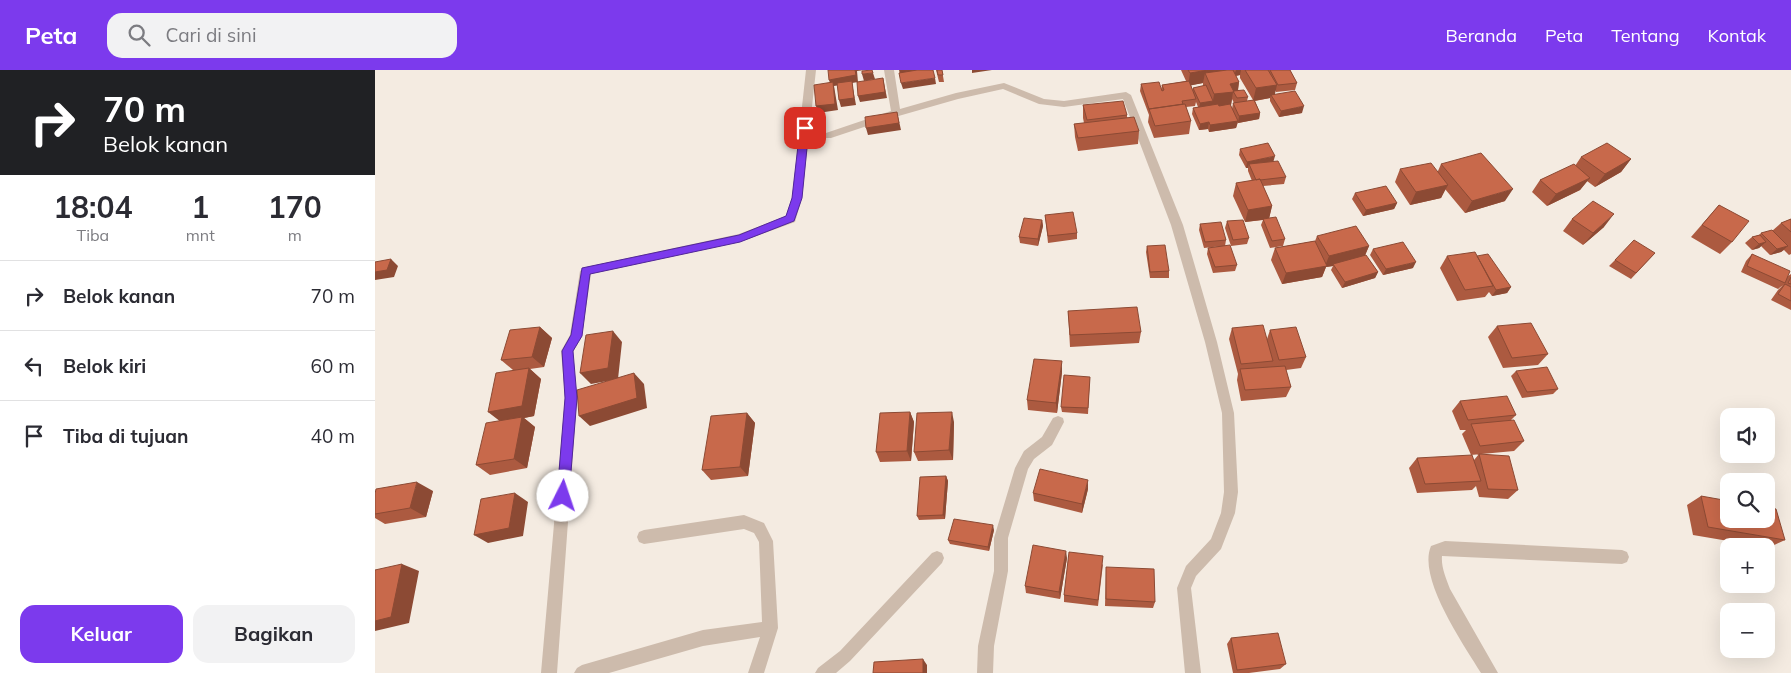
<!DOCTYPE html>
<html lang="id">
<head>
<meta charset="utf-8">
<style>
  :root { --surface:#fff; --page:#f2f2f3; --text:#2b2b33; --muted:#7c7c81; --line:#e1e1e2; --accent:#7c3aed }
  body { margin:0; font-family:Mulish,sans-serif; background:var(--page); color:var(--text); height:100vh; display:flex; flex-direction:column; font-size:19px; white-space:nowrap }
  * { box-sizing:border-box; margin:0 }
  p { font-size:16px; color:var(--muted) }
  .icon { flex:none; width:28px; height:28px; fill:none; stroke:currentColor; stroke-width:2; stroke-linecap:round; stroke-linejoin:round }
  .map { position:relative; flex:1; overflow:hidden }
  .details { display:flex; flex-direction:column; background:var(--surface); width:375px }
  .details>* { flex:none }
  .guide { background:#202124; color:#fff; overflow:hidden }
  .fabs { position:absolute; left:1345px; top:338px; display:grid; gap:10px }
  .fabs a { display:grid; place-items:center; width:55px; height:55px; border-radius:10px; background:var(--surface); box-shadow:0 5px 20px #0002; font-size:25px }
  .pin { position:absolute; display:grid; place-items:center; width:42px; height:42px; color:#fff; margin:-21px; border-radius:10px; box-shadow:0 2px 8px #0006 }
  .me { position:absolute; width:55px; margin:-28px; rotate:4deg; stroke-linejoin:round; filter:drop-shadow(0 0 4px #0008) }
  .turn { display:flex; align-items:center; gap:18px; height:105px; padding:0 20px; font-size:22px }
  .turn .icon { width:65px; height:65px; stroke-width:2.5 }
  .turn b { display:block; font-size:35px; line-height:42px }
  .eta { display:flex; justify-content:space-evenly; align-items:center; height:85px; text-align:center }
  .eta b { font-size:30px; font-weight:700; line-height:35px }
  .button { display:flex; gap:10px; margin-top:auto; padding:10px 20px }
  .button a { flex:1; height:58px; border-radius:15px; background:var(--accent); color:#fff; font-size:20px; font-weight:700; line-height:58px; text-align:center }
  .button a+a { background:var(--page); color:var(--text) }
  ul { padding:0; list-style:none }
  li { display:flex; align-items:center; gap:15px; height:70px; padding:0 20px; border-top:1px solid var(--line) }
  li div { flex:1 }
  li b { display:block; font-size:19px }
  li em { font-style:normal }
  header { display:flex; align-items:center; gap:30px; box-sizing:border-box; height:70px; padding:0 25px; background:var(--accent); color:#fff }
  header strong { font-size:24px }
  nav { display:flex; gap:28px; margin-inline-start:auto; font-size:18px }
  .search { width:350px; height:45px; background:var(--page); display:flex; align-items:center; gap:12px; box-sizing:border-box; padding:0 18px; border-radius:15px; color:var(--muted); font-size:19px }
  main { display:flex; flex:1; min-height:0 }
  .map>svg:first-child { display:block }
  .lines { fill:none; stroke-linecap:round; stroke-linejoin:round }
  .minor { fill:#cdbbac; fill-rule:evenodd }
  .wall { fill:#ac5a40; fill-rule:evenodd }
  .shaded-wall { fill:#8c4a34 }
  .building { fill:#c8694b; stroke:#8c4a34 }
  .route { fill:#7c3aed; stroke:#51269a }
</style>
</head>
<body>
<header>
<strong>Peta</strong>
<div class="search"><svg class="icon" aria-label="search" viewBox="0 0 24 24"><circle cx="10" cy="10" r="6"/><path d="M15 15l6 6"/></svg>Cari di sini</div>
<nav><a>Beranda</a><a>Peta</a><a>Tentang</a><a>Kontak</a></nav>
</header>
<main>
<section class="details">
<div class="guide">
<div class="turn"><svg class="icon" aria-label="right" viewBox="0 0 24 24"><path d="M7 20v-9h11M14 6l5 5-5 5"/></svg><div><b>70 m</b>Belok kanan</div></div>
</div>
<div class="eta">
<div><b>18:04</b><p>Tiba</p></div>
<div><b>1</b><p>mnt</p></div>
<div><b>170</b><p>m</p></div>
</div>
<ul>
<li><svg class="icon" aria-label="right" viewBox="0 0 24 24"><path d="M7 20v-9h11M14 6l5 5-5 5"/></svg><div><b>Belok kanan</b></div><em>70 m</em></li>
<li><svg class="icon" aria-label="left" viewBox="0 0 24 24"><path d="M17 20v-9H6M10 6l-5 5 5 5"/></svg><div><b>Belok kiri</b></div><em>60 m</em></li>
<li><svg class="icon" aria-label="arrive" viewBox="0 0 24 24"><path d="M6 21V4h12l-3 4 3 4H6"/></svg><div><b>Tiba di tujuan</b></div><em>40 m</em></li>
</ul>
<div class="button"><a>Keluar</a><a>Bagikan</a></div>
</section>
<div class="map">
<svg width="1416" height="603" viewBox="0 0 1416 603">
  <rect width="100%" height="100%" fill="#f4ebe1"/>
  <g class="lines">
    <path class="minor" d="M431,0h10l-14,128 -7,24 -55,20 -149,32 -9,62 -9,16 4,46 -20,275h-16l24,-275 -4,-47 9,-16 10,-64 6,-4 153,-33 47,-18 6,-18z
      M509,0h10l6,39 56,-16 48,-10 40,16 20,2 62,-9 5,3 52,130 34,117 17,71 4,79 -3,21 -14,36 -25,27 -5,12 10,85h-16l-8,-85 9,-22 25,-27 10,-26 3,-21 -2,-79 -17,-71 -34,-117 -48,-126 -59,8 -25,-3 -36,-15 -45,10 -70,20 -57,19h-8v-4l68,-23z
      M683,346l5,2 1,4 -12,23 -18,14 -6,10 -20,69v33l-14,75 -1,27h-16l1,-27 16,-75v-33l21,-70 9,-17 18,-14 11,-19z
      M369,445l20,8 9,18 5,87 -14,45h-16l12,-36 -57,9 -94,27h-35l3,-5 5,-3 121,-35 59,-8 -3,-80 -5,-9 -10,-4 -100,15 -5,-2 -2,-5 2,-5 5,-2z
      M1070,471l177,9 5,2 2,5 -2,5 -5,2 -180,-8c-1,11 4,22 8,33l48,84h-17c-17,-28 -64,-95 -50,-127z
      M562,481l5,2 2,5 -2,5 -92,98 -14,12h-21l3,-5 22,-17 92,-98z"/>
  </g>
  <path class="wall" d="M561,0h6l2,12h-5z
    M806,0h109l7,13 -2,7 -19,2 -1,-2 -1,4 28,19 -23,4 -9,-16v-3l-15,3 5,12 -1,6 -21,4v-1l-2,6 -27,4 -1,-3 -9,1 -7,-16 1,-6 5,-1 -2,-5 -1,4 -9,1 5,14 -2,13 -35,4 -6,-16 1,-7 -9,-24 1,-7 20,6 1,-5 24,-4zM865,5v3l13,22 -6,1 1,-4 -10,-6 1,-9 -3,-6zM828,13v3l-10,2v3l-2,-6zM857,29l2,4h-1l-1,6 -2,-4h1z
    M708,35l44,10v2l12,14 -1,13 -60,7 -3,-14 -1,-13 10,-1 -1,-5z
    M865,79l33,12 13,16 -2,7 -21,2 9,20 -3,12 16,21 -2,7 -13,2 -9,-23 2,-5 -18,2 -12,-26 3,-13 16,-2 -4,-10v-3h-2l-7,-13z
    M1206,87l50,2 -10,13 -26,15 -8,-6 -7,9 -33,16 -15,-14 8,-12 35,-14z
    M1066,94l64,37 -40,12 -20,-24 -4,9 -31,7 -15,-23 5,-13 38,2z
    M980,123l42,10 -3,6 -31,7 -11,-17z
    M1344,135l13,37 -12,12 -29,-17z
    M670,145l32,18v6l-29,4z
    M1197,149l32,8 -21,18 -20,-14z
    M1416,149v35l-2,1 -5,-5 -3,2 -11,3 -9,-9 -2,2 -7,2 -7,-7 7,-6 7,-2 2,-2 11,-2 9,-8z
    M667,150l1,6 -5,20 -18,-3 -1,-6z
    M852,151l22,17 -2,6 -16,2 -6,-18z
    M825,154l26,16 -1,6 12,19 -2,6 -22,2 -6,-19 1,-6 14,-2 -18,2 -5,-18z
    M942,166l52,10 -4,9 13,17 -3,6 -33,10 -11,-18 2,-4 -7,1 -4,10 -40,7 -11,-24 4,-12 40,-7z
    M772,176l22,25v7h-19l-4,-26z
    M998,179l40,19 -30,7 -13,-20z
    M1280,183l-24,26 -22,-13 6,-6z
    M1377,184l36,22 3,-2v36l-20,-10 7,-10 5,-5 -5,4 -37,-17 5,-11z
    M1072,186h30l34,31 -4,6 -15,3 -3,-4 -4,5 -28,4 -17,-33z
    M693,241l73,21 -2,11 -69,4z
    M1122,256l51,28 -10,11 -35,3 -15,-31z
    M165,257l12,11 -8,29 -14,2 11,10 -7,37 -10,2 11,9 -8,41 -37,7 -14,-10 23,-44 14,-51 -12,-10z
    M857,258l35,11 3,-9 36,27 -5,11 -15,2 5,17 -5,10 -45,4 -4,-21 1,-6 -9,-35z
    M1141,301l42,18 -5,5 -31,4 -11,-22z
    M687,302l-5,41 -29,-3 -1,-10z
    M715,307l-2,37 -26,-2 -1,-5z
    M1085,331l56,14 -5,5 13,21 -10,10 -43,4 -9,-21 4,-4h-6l-8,-19z
    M535,342l4,10 -3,39 -31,1 -4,-10z
    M372,343l8,10 -7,53 -37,4 -9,-10z
    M579,352l-1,38 -35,1 -4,-9z
    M1104,384l39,36 -10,9 -29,-2 -3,-11 -4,4 -55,3 -8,-25 8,-10 57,2z
    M571,406l2,5 -3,38 -26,1 -2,-4z
    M713,419l-6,24 -48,-12 -1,-8z
    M58,421l-7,26 -41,7 -10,-6v-24z
    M1326,426l84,44 -17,8h-2v-2h-8l-65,-11 -6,-30z
    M619,460l-5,21 -39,-7 -2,-4z
    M692,488l-7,41 -34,-6 -1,-7z
    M728,494l-5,42 -34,-4v-7z
    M731,497l49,35 -2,6 -48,-2z
    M856,568l55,26 -6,5 -31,4h-16l-6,-29z"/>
  <path class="shaded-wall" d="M478,0h12l-8,1 1,11 -6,1 4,22 -15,2 -2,-7 13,-17 -18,3 4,24 -20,3 -2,-7 15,-20 -2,-6z
    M524,0h34l-32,9z
    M597,0h20l-20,3z
    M833,0h22l-25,3 -2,10 -15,3 2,-13z
    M861,0h5l-1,5 -6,1z
    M498,3l2,6 -11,2 -2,-7z
    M508,8l4,20 -27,4 -2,-6z
    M560,8l1,6 -33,5 -2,-6z
    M864,12l-2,13 -4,-3 -2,13 -19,2 2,-13 16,-10z
    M902,15l-3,13 -3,-3 -1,3 -17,3 3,-13z
    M838,31l-1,6 -13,2 1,-6z
    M929,36l-2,7 -23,4 2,-6z
    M522,42l4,18 -33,5 -2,-7z
    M885,43l-1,6 -21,4 1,-7z
    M863,51l-2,7 -27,4 1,-7z
    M834,52l-1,7 -9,1 1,-6z
    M900,86l-2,7 -24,1 -1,4h-2l1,-6z
    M1256,89l-10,13 -26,15 10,-13z
    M1215,108l-10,12 -33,16 9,-12z
    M1073,115l-7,13 -31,7 6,-13z
    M1138,119l-8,12 -40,12 7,-12z
    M1022,133l-3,6 -31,7 3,-6z
    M897,136l-3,13 -24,3 3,-12z
    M1239,144l-10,13 -21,18 10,-12z
    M667,150l1,6 -5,20v-7z
    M1391,172l-7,6 -7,2 7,-6z
    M994,176l-5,12 -31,6v2l-7,1 -4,10 -40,7 4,-11 39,-7 4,-10z
    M1413,176l-7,6 -11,3 7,-6z
    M16,189l7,7 -4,11 -19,3v-8z
    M1041,192l-3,6 -30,7 3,-6z
    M1003,202l-3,6 -33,10 3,-6z
    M1136,217l-4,6 -15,3 4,-6z
    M165,257l12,11 -8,29 -12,-10z
    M238,261l9,11 -4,37 -27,5 -11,-11z
    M687,291v11l-5,41 -1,-10z
    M154,298l12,11 -7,37 -10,2 11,9 -8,41 -13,-9 -13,-37 -13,-10z
    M259,303l10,11 3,24 -57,18 -11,-10z
    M535,342l4,10 -3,39 -4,-10z
    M577,342l2,10 -1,38 -4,-10z
    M372,343l8,10 -7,53 -8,-9z
    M571,406l2,5 -3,38 -2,-4z
    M713,410v9l-6,24v-9z
    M42,412l16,9 -7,26 -16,-9z
    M140,423l13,9 -5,34 -35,7 -14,-8z
    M618,455l1,5 -5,21 -1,-4z
    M691,481l1,7 -7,41 -1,-7z
    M27,494l17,7 -10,52 -34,8v-10z
    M548,589l4,6v8h-4z"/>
  <path class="building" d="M453,0h27l1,5 -27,5z
    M497,0l1,3 -11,1v-3z
    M542,0h16l2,8 -34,5 -2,-10z
    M562,0h5l1,5h-5z
    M813,0h20l-18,3z
    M852,0h6l6,12 -9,2 4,8 -20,2 -9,-21z
    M870,0h23l9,15 -21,3z
    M895,0h20l7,13 -19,2z
    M508,8l2,14 -27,4 -1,-14z
    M477,11l2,17 -15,2 -2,-17z
    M814,11l7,18 -14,2 1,3 -34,5 -8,-25 18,-2 3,9 2,-1 -2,-5z
    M458,12l2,22 -19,2 -2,-21z
    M831,15l7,16 -13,2 -7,-15z
    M869,20l4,7 -11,1 -4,-7z
    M920,21l9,15 -23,5 -10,-16z
    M879,30l6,13 -21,3 -6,-13z
    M748,31l4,14 -40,5 -4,-15z
    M810,34l6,17 -36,5 -6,-17z
    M843,34l1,2 11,-2 8,17 -28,4 -1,-3 -9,2 -7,-16z
    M522,42l2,11 -33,5 -1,-11z
    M759,47l5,14 -61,7 -4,-14z
    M893,73l7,13 -28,6 -7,-13z
    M1232,73l24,16 -26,15 -24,-17z
    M1106,83l32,36 -41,12 -31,-37z
    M903,91l8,16 -26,3v-1l-4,1 -7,-16z
    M1056,93l17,22 -32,7 -16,-23z
    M1199,94l16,14 -34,16 -16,-14z
    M885,109l12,27 -24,4 -12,-27z
    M1011,116l11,17 -31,7 -11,-17z
    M1218,131l21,13 -21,19 -21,-14z
    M1344,135l30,16 -17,21 -30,-17z
    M698,142l4,21 -29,3 -3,-21z
    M901,147l9,22 -13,2 -9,-22z
    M649,148l18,2 -4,19 -19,-2z
    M1416,149v13l-10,-9z
    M868,150l6,18 -16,2 -6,-19z
    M846,152l5,18 -21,2 -5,-18z
    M981,156l13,20 -40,10 -12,-20z
    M1397,160l16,16 -11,3 -16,-16z
    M1385,165l6,7 -7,2 -7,-7z
    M1259,170l21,13 -19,20 -21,-13z
    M940,171l12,25 -41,7 -11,-25z
    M1028,172l13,20 -30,7 -13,-20z
    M790,175l4,26 -19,1 -3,-26z
    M855,175l7,20 -22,2 -7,-19z
    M1100,182l18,34 -28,4 -18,-34z
    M1113,184l23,33 -15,3 -19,-34z
    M1377,184l38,17 -5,12 -38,-17z
    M991,185l12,17 -33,10 -12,-18z
    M16,189l-4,11 -12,2v-10z
    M1416,207v7l-3,-1z
    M1410,214l6,3v14l-13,-7z
    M762,237l4,25 -71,3 -2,-24z
    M1156,253l17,31 -36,4 -15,-32z
    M888,255l10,36 -32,3 -9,-36z
    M165,257l-8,30 -31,3 9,-30z
    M921,257l10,30 -27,3 -9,-30z
    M238,261l-5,37 -28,5 6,-38z
    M659,289l28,2 -6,42 -29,-3z
    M910,296l6,21 -46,3 -5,-21z
    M1172,297l11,22 -31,3 -11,-21z
    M154,298l-7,38 -34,6 8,-39z
    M259,303l3,25 -58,18 -2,-26z
    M689,305l26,2 -2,31 -27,-1z
    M1132,326l9,19 -48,5 -8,-19z
    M535,342l-3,39 -31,1 4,-39z
    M577,342l-3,38 -35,2 3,-39z
    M372,343l-7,54 -38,3 9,-54z
    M147,347l-8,42 -38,6 10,-42z
    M1139,350l10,21 -44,5 -9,-22z
    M1104,384l30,2 9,34 -30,-1z
    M1097,385l9,26 -56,3 -8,-26z
    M665,399l48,11 -6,24 -49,-11z
    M571,406l-3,39 -26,1 3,-39z
    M42,412l-7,26 -35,6v-20l1,-5z
    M140,423l-6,35 -35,7 7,-36z
    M1326,426l28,5v18h37v-12l10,2 9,31 -77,-13z
    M579,449l39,6 -5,22 -40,-7z
    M658,475l33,6 -7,41 -34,-6z
    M694,482l34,4 -5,44 -34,-5z
    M27,494l-11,53 -16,4v-51z
    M731,497l48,2 1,33 -49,-3z
    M903,563l8,31 -49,6 -6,-32z
    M548,589v14h-50l1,-11z"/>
  <path class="route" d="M430,55l4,3 -7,70 -8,23 -54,21 -150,32 -8,62 -9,15 4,47 -8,98 -1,4 -5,2 -4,-2 -2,-4 8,-98 -3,-47 9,-16 11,-67 157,-33 47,-19 6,-18 8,-70z"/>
</svg>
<div class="fabs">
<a><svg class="icon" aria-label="sound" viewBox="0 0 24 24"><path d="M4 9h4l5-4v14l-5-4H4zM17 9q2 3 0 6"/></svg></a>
<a><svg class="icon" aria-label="search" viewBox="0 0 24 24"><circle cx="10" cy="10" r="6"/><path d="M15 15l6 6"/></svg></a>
<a>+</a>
<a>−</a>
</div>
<div class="pin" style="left:430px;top:58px;background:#d93025"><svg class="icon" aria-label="arrive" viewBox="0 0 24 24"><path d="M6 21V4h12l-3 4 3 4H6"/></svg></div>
<svg class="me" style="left:188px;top:426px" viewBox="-20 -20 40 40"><circle r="19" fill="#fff"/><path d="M0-13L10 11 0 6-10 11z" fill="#7c3aed"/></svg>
</div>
</main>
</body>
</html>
